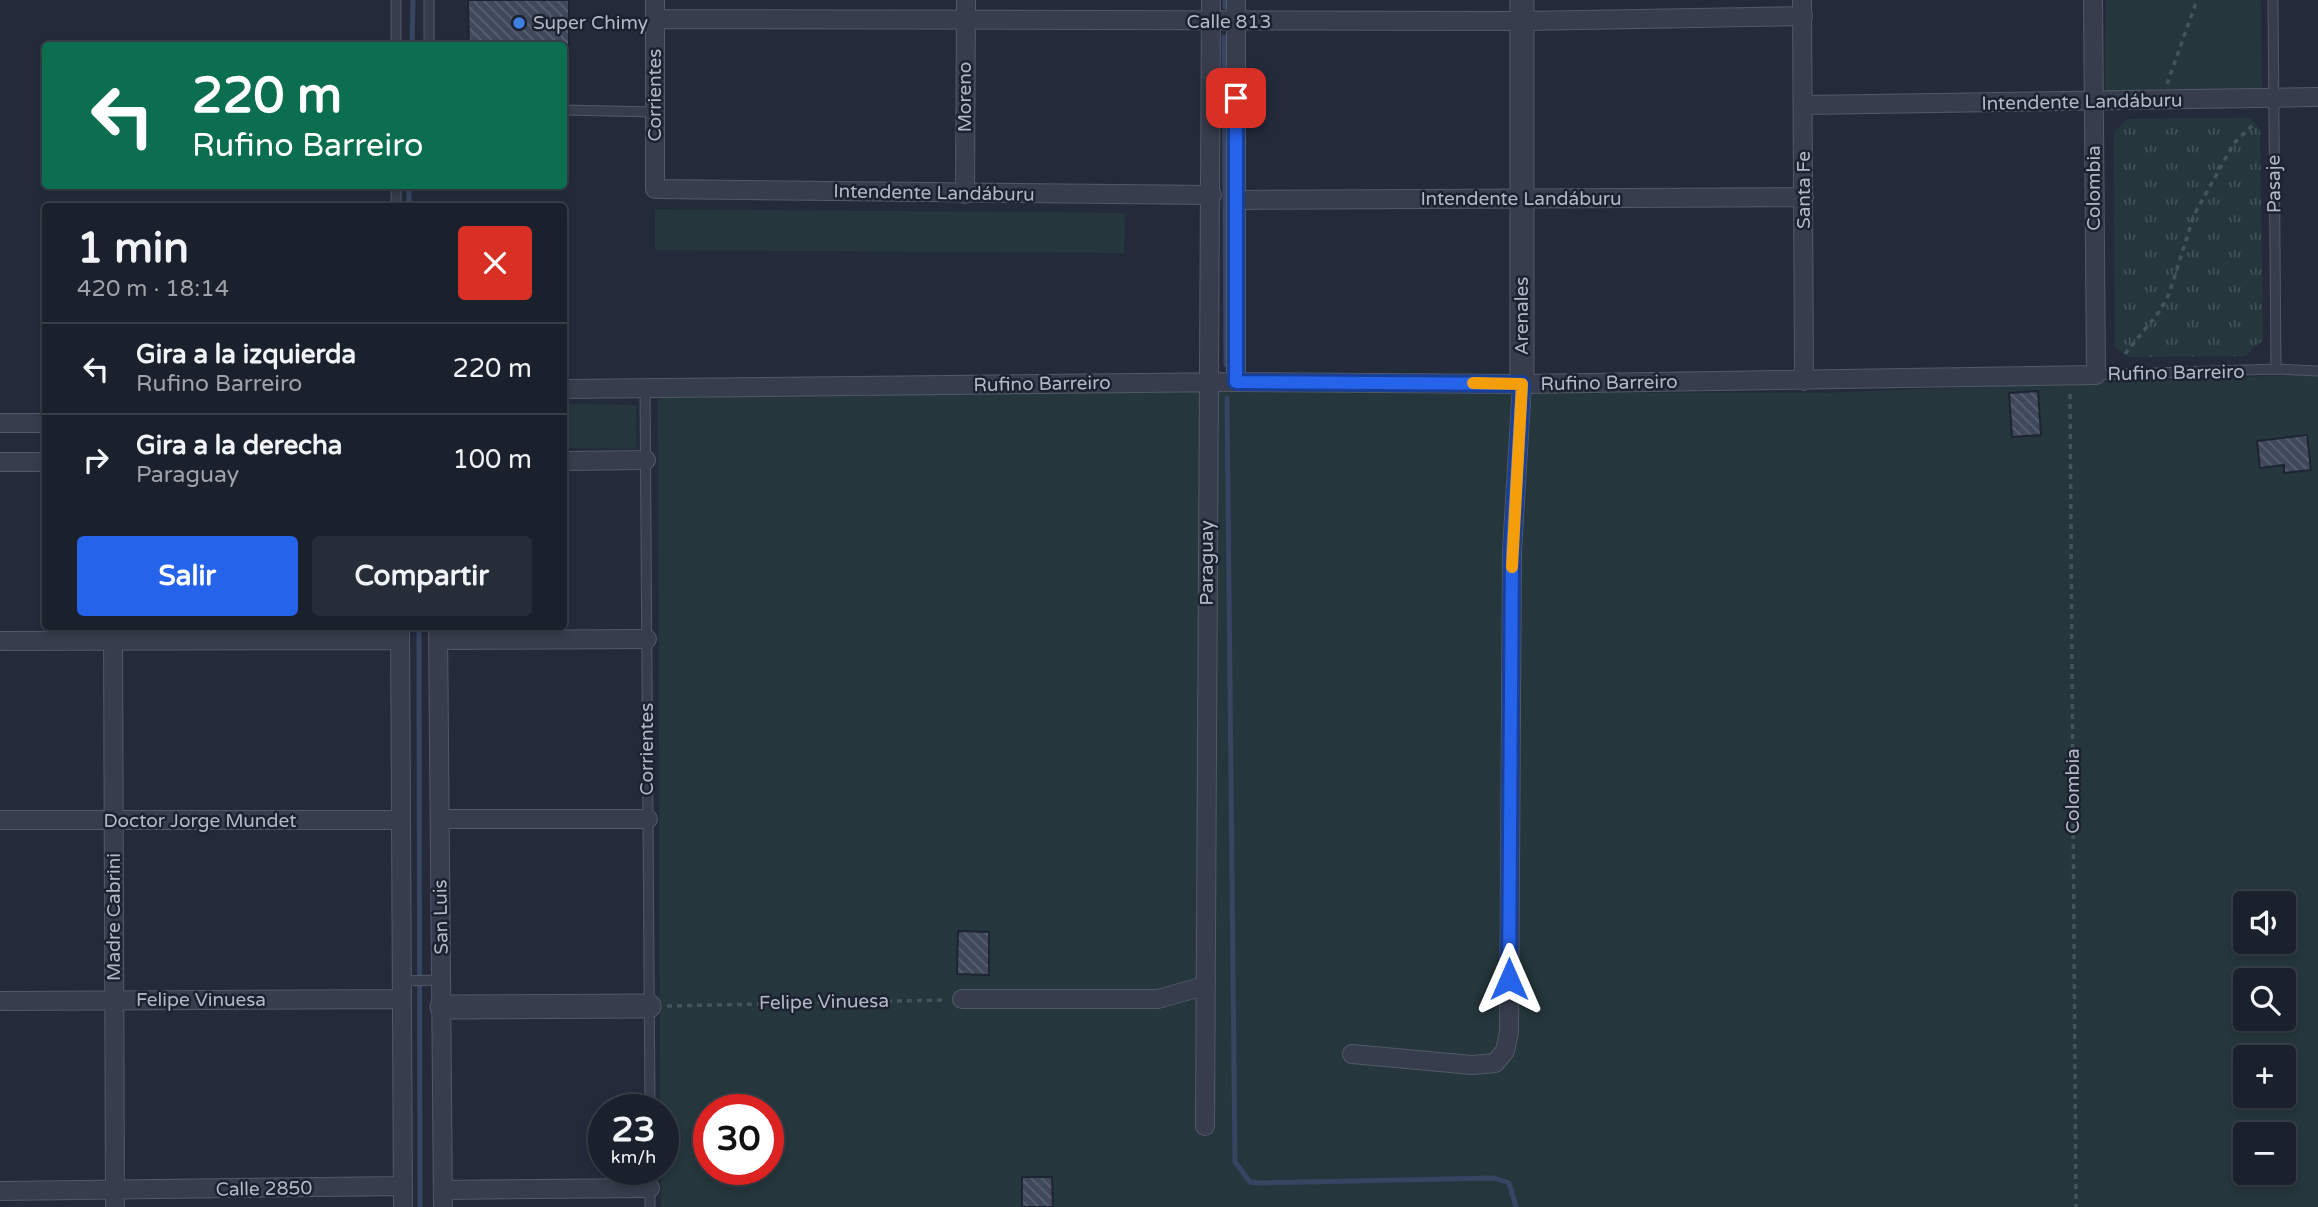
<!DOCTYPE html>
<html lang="es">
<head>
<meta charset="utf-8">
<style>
  :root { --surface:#1a202c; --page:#272d38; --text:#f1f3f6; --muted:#9fa3a9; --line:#383e48; --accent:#2563eb }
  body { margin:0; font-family:"Varela Round",sans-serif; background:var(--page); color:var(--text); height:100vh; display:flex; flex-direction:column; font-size:26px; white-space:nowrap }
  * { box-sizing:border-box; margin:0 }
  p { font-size:23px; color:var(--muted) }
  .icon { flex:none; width:38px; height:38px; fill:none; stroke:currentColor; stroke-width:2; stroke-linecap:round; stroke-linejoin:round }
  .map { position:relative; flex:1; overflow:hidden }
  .panel { position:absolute; left:42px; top:203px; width:525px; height:427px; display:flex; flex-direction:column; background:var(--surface); border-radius:7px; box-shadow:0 4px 10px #0003,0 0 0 2px var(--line) }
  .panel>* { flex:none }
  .hud { position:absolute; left:42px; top:42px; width:525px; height:147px; border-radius:7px; box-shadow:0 4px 10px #0003,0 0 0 2px var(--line); background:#0b6e4f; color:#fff; overflow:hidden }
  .tools { position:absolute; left:2233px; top:891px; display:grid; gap:14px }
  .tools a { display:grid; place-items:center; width:63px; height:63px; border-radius:7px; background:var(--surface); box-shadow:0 4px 10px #0003,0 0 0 2px var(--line); font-size:35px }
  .speed { position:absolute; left:588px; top:1094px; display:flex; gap:14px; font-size:35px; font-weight:700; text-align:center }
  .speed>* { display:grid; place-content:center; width:91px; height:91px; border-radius:50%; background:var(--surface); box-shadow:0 4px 10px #0003,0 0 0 2px var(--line); line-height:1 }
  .speed small { font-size:18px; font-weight:400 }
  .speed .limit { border:10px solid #d22; background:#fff; color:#111 }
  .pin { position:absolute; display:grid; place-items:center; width:60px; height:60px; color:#fff; margin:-30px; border-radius:14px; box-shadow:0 4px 10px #0006 }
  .me { position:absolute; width:77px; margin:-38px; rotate:0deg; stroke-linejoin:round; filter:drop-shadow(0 0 5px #0008) }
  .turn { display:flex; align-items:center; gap:24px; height:147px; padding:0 35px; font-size:32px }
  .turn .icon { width:91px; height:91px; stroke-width:2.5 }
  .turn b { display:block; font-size:49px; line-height:60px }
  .round { display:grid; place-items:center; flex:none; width:74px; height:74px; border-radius:7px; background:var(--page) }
  .head { display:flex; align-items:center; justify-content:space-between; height:119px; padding:0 35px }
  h1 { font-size:42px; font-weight:800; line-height:52px }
  .action { display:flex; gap:14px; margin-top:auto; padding:14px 35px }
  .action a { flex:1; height:80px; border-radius:7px; background:var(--accent); color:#fff; font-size:28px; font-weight:800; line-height:80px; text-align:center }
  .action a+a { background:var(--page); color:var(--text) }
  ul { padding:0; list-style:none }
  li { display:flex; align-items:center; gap:21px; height:91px; padding:0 35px; border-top:2px solid var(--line) }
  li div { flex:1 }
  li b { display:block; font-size:26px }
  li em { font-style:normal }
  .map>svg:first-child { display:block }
  .grass { fill:#25373c; fill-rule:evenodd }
  .park { fill:url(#park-tufts) }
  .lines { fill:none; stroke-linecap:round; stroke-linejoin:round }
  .stream { stroke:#384562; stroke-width:5 }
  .building { fill:url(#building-back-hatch); stroke:#1e2432; stroke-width:2 }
  .service-casing { stroke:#525866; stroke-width:11 }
  .minor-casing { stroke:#525866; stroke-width:20 }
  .tertiary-casing { stroke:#525866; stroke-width:25 }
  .path { stroke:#43545a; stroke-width:3.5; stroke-dasharray:5 5; stroke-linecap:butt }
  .service { stroke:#373d4c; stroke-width:9 }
  .minor { stroke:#373d4c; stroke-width:18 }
  .tertiary { stroke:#373d4c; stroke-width:23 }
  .route-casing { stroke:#184099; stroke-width:18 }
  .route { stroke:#2563eb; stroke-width:12 }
  .slow { stroke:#f59e0b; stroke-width:12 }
  .shop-dot { fill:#3f7fe0; stroke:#1c2230; stroke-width:2.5 }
  .labels { text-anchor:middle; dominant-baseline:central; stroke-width:5; stroke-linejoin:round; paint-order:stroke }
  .street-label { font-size:19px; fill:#b3b8c7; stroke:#1c2230 }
  .poi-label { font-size:19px; fill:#b3b8c7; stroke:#1c2230; text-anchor:start }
</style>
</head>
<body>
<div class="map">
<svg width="2318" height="1207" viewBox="0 0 2318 1207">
  <defs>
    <pattern id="park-tufts" width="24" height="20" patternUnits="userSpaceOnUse" patternTransform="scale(1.75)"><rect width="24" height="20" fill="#25373c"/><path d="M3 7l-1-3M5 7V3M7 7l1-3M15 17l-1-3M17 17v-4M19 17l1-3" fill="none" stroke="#425257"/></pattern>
    <pattern id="building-back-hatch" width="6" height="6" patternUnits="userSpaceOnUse" patternTransform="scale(1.75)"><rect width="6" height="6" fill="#40495b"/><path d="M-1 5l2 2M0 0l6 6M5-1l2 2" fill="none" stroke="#596171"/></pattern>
  </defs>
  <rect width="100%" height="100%" fill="#232b3b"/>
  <path class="grass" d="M2106,0h155l1,90 -157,3z
    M655,209l470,4 -1,40 -469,-3z
    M2318,374v833h-1657l2,-97 -3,-1 -2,-712 550,-5 611,1zM2245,903h39v39h-39zM2245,980h39v38h-39zM2245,1057h39v39h-39zM709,1110h59v59h-59zM2245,1134h39v38h-39z
    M564,404l72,1v44l-72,-1z"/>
  <path class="park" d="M2251,118l9,12 3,210 -18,16 -116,1 -14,-10 -1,-215 13,-13z"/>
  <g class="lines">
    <path class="stream" d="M1225,7v-7
      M1224,37l2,328
      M412,46l1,-46
      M409,186v20
      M1227,398l8,764 15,20 10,1 234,-5 15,5 7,24
      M419,626l1,581"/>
  </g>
  <path class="building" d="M468,0h101v46h-100z
    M2038,391l3,44 -29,2 -3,-44z
    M2307,435l4,35 -27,3v-8l-24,3 -3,-27z
    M958,931l31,1v43l-32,-1z
    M1022,1177h30l1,30h-31z"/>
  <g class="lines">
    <g class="service-casing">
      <path id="service" d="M429,0v46
        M2273,0l3,369
        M396,46v-46
        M564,110l91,2
        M396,206v-20
        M2096,375l180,-6 42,2
        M645,389l5,721
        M402,981l40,-1
        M650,1169v38"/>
    </g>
    <g class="minor-casing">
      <path id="minor" d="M655,0v189l557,6
        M1802,0l2,381
        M655,19l867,2 281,-5
        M1804,105l514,-8
        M965,194l1,-194
        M1237,200l567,-3
        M1236,382v-382
        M564,389l672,-7 286,2 574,-9 -3,-375
        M0,423h46
        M564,461l82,-1
        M0,462h46
        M113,626l2,581
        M400,626l3,581
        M438,626l5,581
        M438,640l209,-1
        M0,641l400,-1
        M440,819h208
        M0,820h399
        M962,999h196l46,-13
        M0,1001l402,-2
        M1352,1054l120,11 23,-2 10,-12 4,-19 3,-481 10,-167
        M1205,1126l6,-1126
        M443,1190l207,-2
        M0,1191l403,-5"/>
    </g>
    <g class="tertiary-casing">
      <path id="tertiary" d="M1522,0v384
        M442,1007l207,-1"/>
    </g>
    <path class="path" d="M2167,84l30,-84
      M2125,354l34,-42 10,-18 25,-79 40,-72 21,-20
      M2070,394l6,813
      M667,1006l279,-6"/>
    <use href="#service" class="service"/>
    <use href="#minor" class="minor"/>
    <use href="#tertiary" class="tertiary"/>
  </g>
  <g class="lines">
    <g class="route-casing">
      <path id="route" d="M1236,98v284l286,2 -10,167 -3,428"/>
    </g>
    <use href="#route" class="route"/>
    <path class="slow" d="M1473,383l49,1 -10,183"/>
  </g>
  <circle class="shop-dot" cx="519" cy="23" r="7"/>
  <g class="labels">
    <g class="street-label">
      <text x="1229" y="22">Calle 813</text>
      <text transform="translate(655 95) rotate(-90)">Corrientes</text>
      <text transform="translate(965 97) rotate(-90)">Moreno</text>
      <text transform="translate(2082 102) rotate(-1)">Intendente Landáburu</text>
      <text transform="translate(2274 184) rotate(-91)">Pasaje</text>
      <text transform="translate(2094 188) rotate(-90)">Colombia</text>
      <text transform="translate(1804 190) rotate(-90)">Santa Fe</text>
      <text transform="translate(934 193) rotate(1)">Intendente Landáburu</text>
      <text x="1521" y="199">Intendente Landáburu</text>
      <text transform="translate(1522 316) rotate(-90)">Arenales</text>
      <text transform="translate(2176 373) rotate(-1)">Rufino Barreiro</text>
      <text transform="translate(1609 383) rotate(-1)">Rufino Barreiro</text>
      <text transform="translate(1042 384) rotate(-1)">Rufino Barreiro</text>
      <text transform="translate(1207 563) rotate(-90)">Paraguay</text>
      <text transform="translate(647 749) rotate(-90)">Corrientes</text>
      <text transform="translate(2073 791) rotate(-90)">Colombia</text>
      <text x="200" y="821">Doctor Jorge Mundet</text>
      <text transform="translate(114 917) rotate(-90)">Madre Cabrini</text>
      <text transform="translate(441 917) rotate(-91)">San Luis</text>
      <text x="201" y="1000">Felipe Vinuesa</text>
      <text transform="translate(824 1002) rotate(-1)">Felipe Vinuesa</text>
      <text transform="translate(264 1189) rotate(-1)">Calle 2850</text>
    </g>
    <g class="poi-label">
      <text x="533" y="23">Super Chimy</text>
    </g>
  </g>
</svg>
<div class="tools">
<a><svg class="icon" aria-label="sound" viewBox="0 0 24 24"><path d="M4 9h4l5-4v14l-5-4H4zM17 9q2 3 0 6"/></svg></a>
<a><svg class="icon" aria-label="search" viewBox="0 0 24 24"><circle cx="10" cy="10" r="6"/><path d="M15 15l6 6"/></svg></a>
<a>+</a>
<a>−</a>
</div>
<div class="speed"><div>23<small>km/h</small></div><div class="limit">30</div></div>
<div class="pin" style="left:1236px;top:98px;background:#d93025"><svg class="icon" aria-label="arrive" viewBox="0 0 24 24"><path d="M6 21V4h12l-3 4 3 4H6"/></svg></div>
<svg class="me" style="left:1509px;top:979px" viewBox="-20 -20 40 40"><path d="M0-17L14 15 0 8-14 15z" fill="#2563eb" stroke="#fff" stroke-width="4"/></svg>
<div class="hud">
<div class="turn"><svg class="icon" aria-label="left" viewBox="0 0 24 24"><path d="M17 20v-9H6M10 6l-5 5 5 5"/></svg><div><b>220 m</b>Rufino Barreiro</div></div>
</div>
<section class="panel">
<div class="head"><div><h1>1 min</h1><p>420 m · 18:14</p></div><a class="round" style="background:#d93025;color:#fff"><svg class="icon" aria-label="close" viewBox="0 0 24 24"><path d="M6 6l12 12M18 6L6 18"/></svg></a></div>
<ul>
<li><svg class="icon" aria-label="left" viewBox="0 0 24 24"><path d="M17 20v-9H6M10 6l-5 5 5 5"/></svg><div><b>Gira a la izquierda</b><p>Rufino Barreiro</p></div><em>220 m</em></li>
<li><svg class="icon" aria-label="right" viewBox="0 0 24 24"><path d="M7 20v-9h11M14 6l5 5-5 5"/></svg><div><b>Gira a la derecha</b><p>Paraguay</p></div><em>100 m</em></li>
</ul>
<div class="action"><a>Salir</a><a>Compartir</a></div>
</section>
</div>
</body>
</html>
